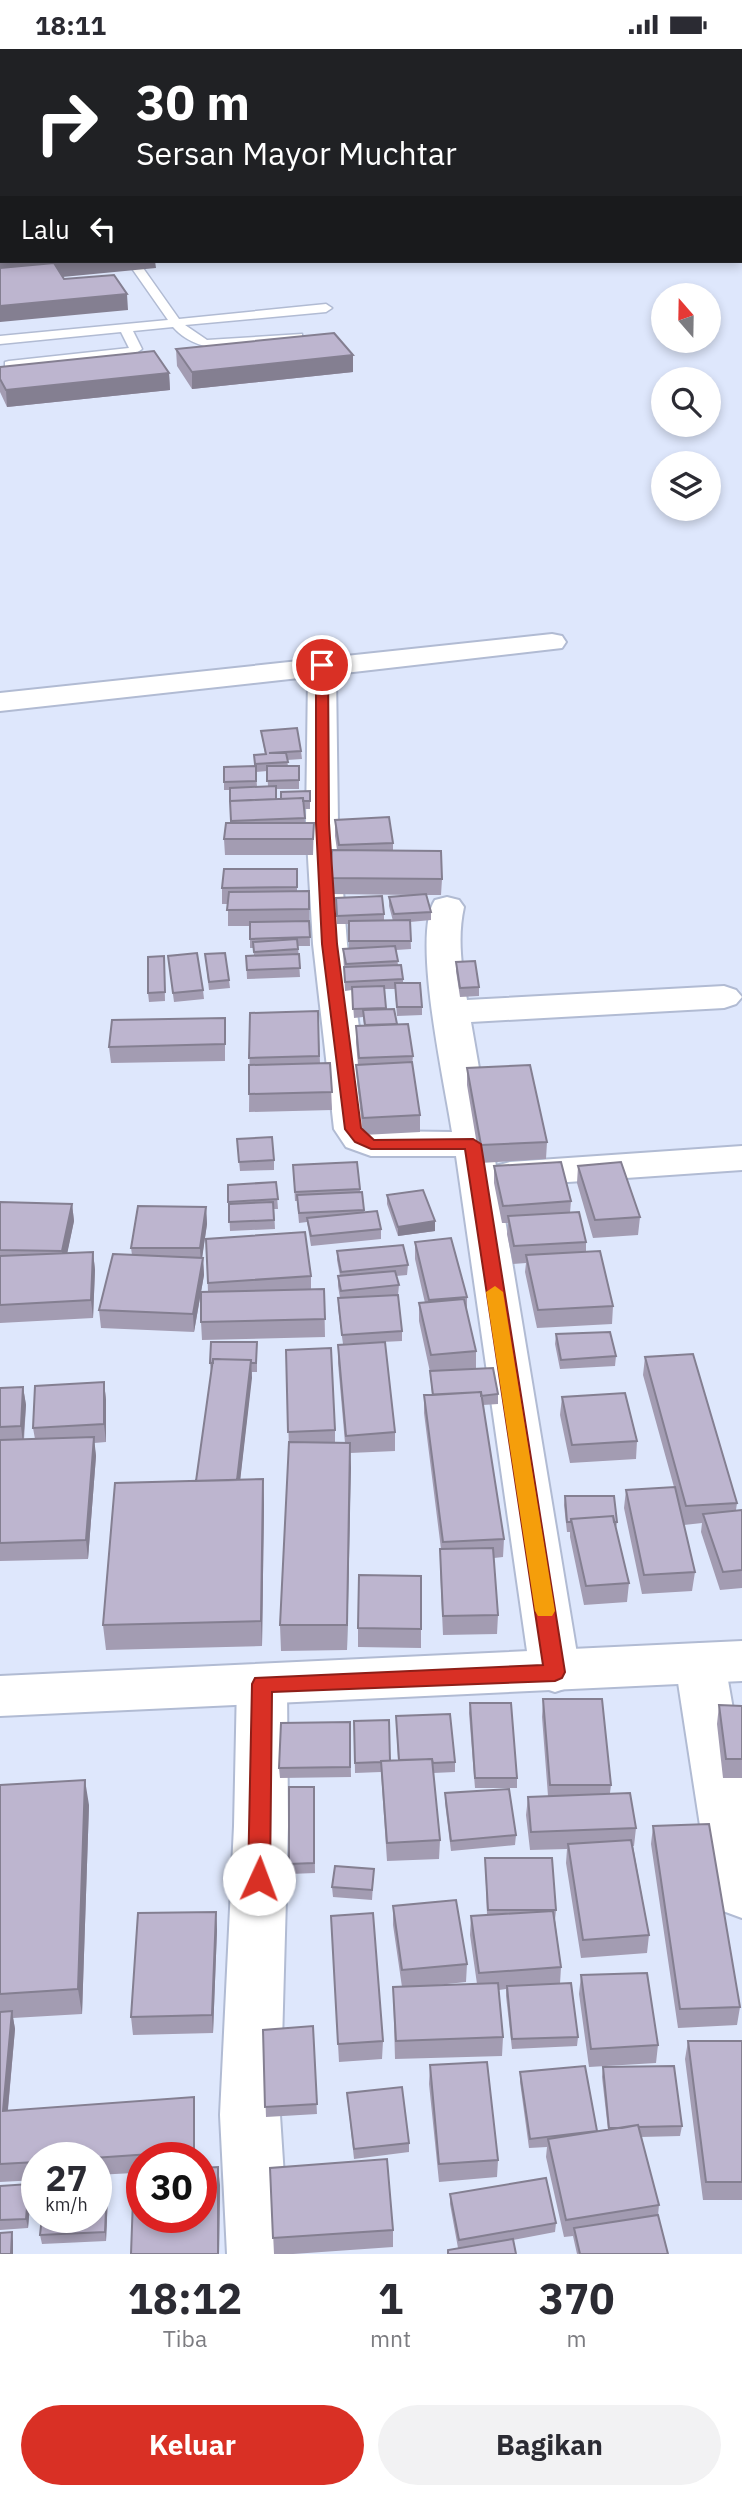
<!DOCTYPE html>
<html lang="id">
<head>
<meta charset="utf-8">
<style>
  :root { --surface:#fff; --page:#f2f2f3; --text:#2b2b33; --muted:#7c7c81; --accent:#d93025 }
  body { margin:0; font-family:"IBM Plex Sans",sans-serif; background:var(--page); color:var(--text); height:100vh; display:flex; flex-direction:column; font-size:26px; white-space:nowrap }
  * { box-sizing:border-box; margin:0 }
  p { font-size:23px; color:var(--muted) }
  .icon { flex:none; width:38px; height:38px; fill:none; stroke:currentColor; stroke-width:2; stroke-linecap:round; stroke-linejoin:round }
  .map { position:relative; height:2205px; overflow:hidden }
  .side { display:flex; flex-direction:column; background:var(--surface); flex:1 }
  .side>* { flex:none }
  .guide { position:absolute; left:0px; top:0px; width:742px; height:214px; box-shadow:0 4px 10px #0003; background:#202124; color:#fff; overflow:hidden }
  .needle { width:46px; rotate:340deg }
  .buttons { position:absolute; left:651px; top:234px; display:grid; gap:14px }
  .buttons a { display:grid; place-items:center; width:70px; height:70px; border-radius:50%; background:var(--surface); box-shadow:0 4px 10px #0003; font-size:35px }
  .speed { position:absolute; left:21px; top:2093px; display:flex; gap:14px; font-size:35px; font-weight:700; text-align:center }
  .speed>* { display:grid; place-content:center; width:91px; height:91px; border-radius:50%; background:var(--surface); box-shadow:0 4px 10px #0003; line-height:1 }
  .speed small { font-size:18px; font-weight:400 }
  .speed .limit { border:10px solid #d22; background:#fff; color:#111 }
  .pin { position:absolute; display:grid; place-items:center; width:60px; height:60px; color:#fff; margin:-30px; border:4px solid #fff; border-radius:50%; box-shadow:0 2px 7px #0007 }
  .me { position:absolute; width:77px; margin:-38px; rotate:2deg; stroke-linejoin:round; filter:drop-shadow(0 0 5px #0008) }
  .turn { display:flex; align-items:center; gap:24px; height:147px; padding:0 21px; font-size:32px }
  .turn .icon { width:91px; height:91px; stroke-width:2.5 }
  .turn b { display:block; font-size:49px; line-height:60px }
  .then { display:flex; align-items:center; height:66px; padding:0 21px; background:#0003; gap:14px; font-size:26px }
  .eta { display:flex; justify-content:space-evenly; align-items:center; height:119px; text-align:center }
  .eta b { font-size:42px; font-weight:800; line-height:49px }
  .cta { display:flex; gap:14px; margin-top:auto; padding:14px 21px }
  .cta a { flex:1; height:80px; border-radius:42px; background:var(--accent); color:#fff; font-size:28px; font-weight:800; line-height:80px; text-align:center }
  .cta a+a { background:var(--page); color:var(--text) }
  .status { display:flex; justify-content:space-between; align-items:center; height:49px; padding:0 35px; background:var(--surface); direction:ltr }
  .status svg { height:19px; fill:currentColor }
  .map>svg:first-child { display:block }
  .lines { fill:none; stroke-linecap:round; stroke-linejoin:round }
  .service-casing { stroke:#b1bbd3; stroke-width:3 }
  .minor-casing { stroke:#b1bbd3; stroke-width:4 }
  .tertiary-casing { stroke:#b1bbd3; stroke-width:4 }
  .service { fill:#fff; fill-rule:evenodd }
  .minor { fill:#fff; fill-rule:evenodd }
  .tertiary { fill:#fff; fill-rule:evenodd }
  .wall { fill:#a39cb2; fill-rule:evenodd }
  .shaded-wall { fill:#847f91 }
  .building { fill:#bdb5cf; stroke:#847f91; stroke-width:2 }
  .route { fill:#d93025; stroke:#8d1f18; stroke-width:2 }
  .slow { fill:#f59e0b }
</style>
</head>
<body>
<div class="status"><b>18:11</b><svg viewBox="0 0 49 12"><path d="M0 12V9h3v3zM5 12V6h3v6zM10 12V3h3v9zM15 12V0h3v12zM26 1h20v11H26zM47 4h2v5h-2z"/></svg></div>
<div class="map">
<svg width="742" height="2205" viewBox="0 0 742 2205">
  <rect width="100%" height="100%" fill="#dee7fc"/>
  <g class="lines">
    <g class="service-casing">
      <path id="service" d="M135,219h8l36,51 147,-15 6,4 -6,4 -141,13 22,15 95,-6v6l-4,1c-41,4 -94,21 -125,-14l-40,4 9,18 -13,9 -124,10v-6l4,-1 120,-13 -8,-16 -121,12v-8l168,-16 -35,-50z"/>
    </g>
    <g class="minor-casing">
      <path id="minor" d="M740,21h2v10h-2z
        M552,585l10,2 4,6 -4,6 -226,26 2,149 9,121 27,187 78,1c-7,-47 -41,-197 -17,-232l12,-3 12,3 5,7c-7,31 -2,62 3,93l257,-14 12,4 6,7 -6,7 -12,4 -253,14 25,144 14,-4 232,-16v24l-232,16 -11,-3 81,489 -7,14 -18,6 -18,-6 -7,-14 -74,-516h-85l-25,-9 -12,-18 -21,-185 -7,-121 2,-146 -308,34v-18z
        M700,1594l18,6 7,14 17,98v157l-19,-7 -18,-53 -30,-195 7,-14z
        M262,1615l18,6 7,14 1,142 -8,289 9,139h-62l-7,-139 14,-289 3,-142 7,-14z"/>
    </g>
    <g class="tertiary-casing">
      <path id="tertiary" d="M742,1592v40l-742,35v-40z"/>
    </g>
    <use href="#service" class="service"/>
    <use href="#minor" class="minor"/>
    <use href="#tertiary" class="tertiary"/>
  </g>
  <path class="wall" d="M176,300l177,6v17l-161,17 -15,-23z
    M0,318l169,6 1,17 -163,17 -7,-15z
    M261,682l40,20 1,8 -15,1 1,6h11v23h-23v10h5l29,-8v18h-6l1,14h9l-1,32h-88l-1,-16 7,-16 -1,-33h-6v-23l30,-1v-11l11,-1zM267,722l1,15 -11,1 -1,-15z
    M335,771l58,23v7l49,29 -1,16h-15l5,17v8l-21,2 1,27 -15,1 2,15 5,14v4l19,24v8l-25,1 -2,-27h-11l2,20 11,15 16,32 -1,10 8,49v17l-57,3 -6,-53 -1,-17h2l-2,-23v-16l8,-1 -1,-8 -9,1 -2,-28 -7,1 -2,-42h6v-25h-12l-1,-18 48,8v7h9l-4,-15v-9l27,-2 -86,-1v-16l7,-28 -2,-14z
    M297,820v22h12l1,55h-12l2,31 -53,2 -1,-23 8,-1 -1,-7h-3v-22h-22v-22h-6v-16z
    M205,905l24,26 1,8 -21,2z
    M164,907l1,45 -16,1 -1,-9z
    M168,907l35,34 1,9 -30,3z
    M456,913l23,25v9l-19,1 -4,-26z
    M318,962l2,52h10l2,47 -83,2 1,-99z
    M225,969v43l-114,2 -2,-16z
    M467,1019l80,74 -1,17 -66,4 -13,-78z
    M237,1090l37,21v10l-34,1z
    M293,1116l67,24v3h2l2,21 17,16v10l-70,7 -4,-24 -8,1 -2,-22h-2z
    M494,1117l77,35 -1,12 16,29v10l27,54 -1,18 -75,4 -12,-56 1,-9 -13,1 -6,-30 1,-11h-6l-8,-40z
    M578,1117l62,51 -2,18 -45,3 -16,-55z
    M276,1133l2,27h-4l1,20 -45,2 -2,-46z
    M387,1146l48,26v10l-37,5 -11,-32z
    M0,1153l72,2 2,17 -7,32 26,-1 2,18 -2,48 -93,5z
    M206,1158l1,17 -5,33 1,1 1,17 -3,17h7l-2,-53 105,37v13h13l1,48 -123,3 -1,-18v-30l-7,40 -93,-4 -2,-18 33,-55 -1,-7z
    M415,1193l52,55v14l9,40v18l22,25v10l-15,1 21,134 -1,18 -9,1 4,57 -1,19 -54,1 -3,-68 1,-18 -17,-136v-18h8l-2,-23 -11,-51v-18h6l-10,-44z
    M337,1202l71,14 -1,10 -11,1 3,9 -1,10h-1l5,36v10l-59,3 -5,-36v-10h2l-2,-12v-10h2l-3,-16z
    M556,1285l60,22 -1,10 -55,3 -5,-25z
    M257,1293v30h-5l-12,108 23,-1 1,25 -2,142 -156,4 -3,-25 93,-144 15,-108 -1,-10z
    M338,1296l57,87v19l-45,2 -3,197 -66,1 -1,-26 9,-175 -3,-100 49,80v13h10l-7,-80z
    M645,1308l92,146 -1,7h6v78l-22,2 -19,-58 1,-9 -18,2 11,47 -3,19 -50,3 -18,-86 2,-18 48,-3 -31,-112z
    M104,1333l2,18v42l-12,1 2,13 -8,103 -88,2v-173l23,-1 3,18 -2,35 11,-1 -2,-11z
    M562,1348l75,44 -1,18 -66,4 -10,-48z
    M565,1447l52,26 -1,7 13,54 -2,19 -43,3 -14,-68v-5h-3l-3,-27z
    M421,1527v72l-63,-1v-19z
    M543,1650l68,86 -1,8 26,35 -2,18h-1l16,89 -2,18 -66,5 -15,-95 1,-14 -37,1 -4,-35 2,-18 20,-1 -6,-79z
    M470,1654l47,75v10h-42l-6,-75z
    M719,1656l23,1v72h-19l-6,-54z
    M396,1667l59,46v10l-22,1 7,67 -1,19 -52,2 -6,-89 -26,1 -1,-52 36,40 8,-1z
    M350,1673l1,55 -71,1 -1,-10z
    M0,1736l89,20 -7,209 -69,4 2,11 -7,81 187,5v43h-53v59l78,-32 -1,69h-88l3,-81 -38,2v-17h-59v22l-37,2z
    M289,1738h25l1,86 -25,1z
    M445,1744l71,42 -1,10 -64,6 -6,-48z
    M653,1777l87,181 -3,18 -59,3 -27,-184z
    M485,1809l71,52 -1,10 6,47 -1,17 18,53 -1,9 -65,3 -6,-53v-7l-7,1 4,47 -1,19 -107,3 -2,-72h9l-9,-62v-19l74,58 -1,18 -38,4 49,-2 -7,-49 1,-19 16,-1z
    M374,1820l-2,31 -39,-3 -1,-10z
    M216,1863l1,18 -4,103 -80,2 -2,-18z
    M331,1867l52,125 -1,18 -43,3z
    M581,1926l77,70 -2,18 -67,4 -10,-73z
    M313,1977l4,88 -51,3 -3,-87z
    M688,1992h54v159h-39l-18,-141z
    M430,2016l68,95 -1,17 -58,5 -10,-98z
    M603,2018l79,59 -2,10 -39,1 18,68 -1,10 10,39h-91l-4,-18 -9,1 -18,-80 1,-10 -18,1 -9,-66v-10l77,59 11,-1 -6,-53z
    M347,2044l62,50v9l-55,7z
    M270,2119l123,62v17l-100,7h-19z
    M29,2135l2,10 -3,34 -28,2v-44z
    M108,2145l-2,47 -64,3 -2,-9z
    M450,2145l106,29 -1,9 -42,8 3,14h-69l1,-4 10,-2 -8,-44z"/>
  <path class="shaded-wall" d="M0,109h2v15h-2z
    M35,212h120l1,7 -156,15v-19z
    M127,245l1,16 -128,12v-16z
    M353,306v17l-161,17v-17z
    M169,324l1,17 -163,17 -1,-17z
    M72,1155l2,17 -10,48 -2,-18z
    M206,1158l1,17 -6,42 -1,-18z
    M435,1172v10l-37,5v-9z
    M93,1203l2,18 -2,48 -2,-18z
    M203,1209l1,17 -10,57 -1,-18z
    M251,1311l1,18 -14,121 -1,-18z
    M104,1333l2,18v42l-2,-18z
    M23,1338l3,18 -3,39 -2,-18z
    M94,1388l2,19 -8,103 -2,-19z
    M350,1394l1,25 -4,182v-25z
    M263,1430l1,25 -2,142 -1,-25z
    M85,1731l4,25 -7,209 -4,-25z
    M216,1863l1,18 -4,103 -1,-18z
    M12,1962l3,18 -9,100 -3,-18z
    M194,2048l1,18v43h-1z
    M218,2118l2,18 -1,69h-1z
    M29,2135l2,10 -3,34 -2,-9z
    M107,2136l1,9 -2,47 -1,-9z
    M12,2183l1,9v13h-2z"/>
  <path class="building" d="M0,77h2v16h-2z
    M0,95h2v14h-2z
    M0,153h2v59h33l-35,3z
    M54,214l10,16 50,-4 13,19 -127,12v-38z
    M334,284l19,22 -161,17 -16,-23z
    M154,302l15,22 -163,17 -6,-11v-12z
    M297,679l4,23 -32,2h17l2,9 -33,2 -1,-9 12,-1 -5,-23z
    M256,717v15l-32,1v-15z
    M267,717h32v14l-32,1z
    M276,737v13l-46,2v-13z
    M310,742v10h-7v-3l-22,1v-7z
    M303,749l2,20 -74,3 -1,-20z
    M389,768l4,26 -54,2 -4,-25z
    M226,774h88l-1,16h-89z
    M332,801l109,1 1,28 -112,-1z
    M224,820h73v18l-75,1z
    M309,842v18l-82,1 2,-18z
    M426,845l5,18 -37,2 -5,-17z
    M382,847l2,18 -47,2 -1,-18z
    M410,871l1,21h-62v-20z
    M309,872l1,16 -60,2v-17z
    M297,890l1,10 -44,3 -1,-10z
    M395,897l3,15 -52,3 -3,-15z
    M197,904l6,37 -30,3 -5,-37z
    M225,904l4,27 -20,2 -4,-28z
    M299,905l1,14 -53,2 -1,-14z
    M164,907l1,36 -17,1v-36z
    M475,912l4,26 -19,1 -4,-26z
    M401,916l2,14 -58,3 -1,-15z
    M395,934h25l2,24h-25z
    M384,937l2,22 -33,1 -1,-22z
    M394,960l3,15 -32,1 -2,-15z
    M318,962l1,45 -70,2 1,-45z
    M225,969v26l-116,3 3,-27z
    M408,975l5,32 -54,2 -3,-32z
    M412,1013l8,53 -57,3 -7,-53z
    M330,1014l2,29 -83,2v-29z
    M530,1016l17,77 -66,3 -14,-77z
    M272,1088l2,23 -35,2 -2,-23z
    M357,1113l3,27 -65,3 -2,-27z
    M561,1113l10,39 -68,5 -9,-40z
    M621,1113l19,55 -45,3 -17,-54z
    M276,1133l2,17 -50,3v-17z
    M423,1141l12,31 -37,6 -11,-32z
    M362,1143l2,18 -65,3 -2,-18z
    M0,1153l72,2 -10,47 -62,-1z
    M273,1153l1,18 -45,2v-18z
    M138,1157l68,1 -6,41h-69z
    M377,1162l4,18 -70,7 -4,-18z
    M579,1163l7,30 -72,4 -6,-30z
    M305,1183l6,44 -103,7 -2,-44z
    M451,1189l16,59 -38,3 -14,-58z
    M403,1196l5,20 -67,7 -4,-21z
    M600,1202l13,55 -75,4 -12,-55z
    M93,1203l-2,48 -91,5v-49z
    M113,1205l90,4 -10,56 -94,-4z
    M395,1222l4,14 -58,6 -3,-15z
    M324,1240l1,30 -124,3v-30z
    M398,1246l4,36 -60,4 -4,-37z
    M464,1250l12,52 -45,4 -12,-52z
    M610,1283l6,24 -55,4 -5,-26z
    M211,1293h46l-1,21h-5v-3l-38,-1v4h-3z
    M385,1293l10,90 -49,4 -8,-91z
    M331,1299l4,82 -47,2 -2,-82z
    M693,1305l44,149 -51,3 -41,-149z
    M213,1310l38,1 -14,120 -41,1z
    M493,1319l5,26 -17,2v-4l-48,3 -3,-24z
    M104,1333v42l-71,4 2,-42z
    M23,1338l-2,39 -21,1v-39z
    M481,1343l23,147 -61,3 -19,-147z
    M625,1344l12,48 -65,4 -10,-48z
    M94,1388l-8,103 -86,3v-103z
    M289,1393l61,1 -3,182h-67z
    M263,1430l-2,142 -158,4 12,-142z
    M675,1438l20,85 -51,3 -18,-85z
    M565,1447h49l3,26h-3l-1,-6 -42,3v3h-4z
    M742,1461v60l-19,2 -20,-58z
    M613,1467l16,67 -43,3 -15,-67z
    M493,1499l5,67 -55,1 -3,-67z
    M359,1526l62,1v53l-63,-1z
    M543,1650h59l9,86h-61z
    M470,1654h41l6,75h-42z
    M719,1656l23,1v53h-16z
    M450,1665l5,48 -22,1 -1,-4 -33,1 -3,-44z
    M389,1671l1,41h-9v1l-26,1 -1,-42z
    M350,1673v45l-71,1 2,-45z
    M432,1710l8,81 -53,3 -6,-82z
    M85,1731l-7,209 -78,5v-209z
    M289,1738h25v76l-25,1z
    M509,1740l7,46 -65,6 -6,-48z
    M630,1744l6,35 -105,4 -3,-35z
    M709,1775l31,183 -60,2 -27,-183z
    M631,1791l18,95 -66,5 -15,-96z
    M485,1809h67l4,52h-68z
    M335,1817l39,3 -2,21 -40,-3z
    M456,1851l11,64 -65,6 -9,-64z
    M553,1862l8,56 -82,6 -8,-57z
    M216,1863l-4,103 -81,2 7,-104z
    M373,1864l10,128 -45,3 -7,-128z
    M647,1924l11,72 -67,4 -10,-74z
    M498,1934l5,54 -107,4 -3,-54z
    M571,1934l7,54 -66,2 -5,-53z
    M12,1962l-9,100 191,-14v54l-101,7h-56v4l-37,2v-152z
    M313,1977l4,78 -52,3 -2,-77z
    M688,1992h54v141h-36z
    M487,2013l11,98 -59,4 -9,-99z
    M585,2017l12,65 -67,8 -10,-67z
    M674,2017l8,60 -43,1 -1,-2 -16,3h-13l-6,-61z
    M402,2038l7,56 -55,6 -7,-56z
    M638,2076l21,80 -93,15 -18,-81z
    M387,2110l6,71 -120,8 -3,-70z
    M218,2118v87h-87l3,-83h8v46h59v-49z
    M546,2129l10,45 -97,17 -9,-46z
    M29,2135l-3,35 -26,1v-34z
    M96,2136h11l-2,47 -65,3 2,-18h54z
    M658,2166l10,39h-88l-6,-26z
    M12,2183l-1,22h-11v-21z
    M513,2190l3,15h-68v-4z"/>
  <path class="route" d="M322,612l6,4 1,158 8,121 24,184 13,12 99,-1 8,5 84,528 -3,6 -7,3 -283,11 -2,187 -3,7 -8,2 -8,-2 -3,-7 4,-195 3,-6 288,-13 -78,-516h-94l-16,-7 -10,-13 -23,-185 -6,-121v-158z"/>
  <path class="slow" d="M495,1237l8,6 52,319 -3,5h-14l-3,-5 -49,-319z"/>
</svg>
<div class="buttons">
<a><svg class="needle" viewBox="-14 -14 28 28"><path d="M0-13l5 13h-10z" fill="#e53935"/><path d="M0 13l5-13h-10z" fill="#7c7c81"/></svg></a>
<a><svg class="icon" aria-label="search" viewBox="0 0 24 24"><circle cx="10" cy="10" r="6"/><path d="M15 15l6 6"/></svg></a>
<a><svg class="icon" aria-label="layers" viewBox="0 0 24 24"><path d="M12 4l9 5-9 5-9-5zM3 14l9 5 9-5"/></svg></a>
</div>
<div class="speed"><div>27<small>km/h</small></div><div class="limit">30</div></div>
<div class="pin" style="left:322px;top:616px;background:#d93025"><svg class="icon" aria-label="arrive" viewBox="0 0 24 24"><path d="M6 21V4h12l-3 4 3 4H6"/></svg></div>
<svg class="me" style="left:259px;top:1830px" viewBox="-20 -20 40 40"><circle r="19" fill="#fff"/><path d="M0-13L10 11 0 6-10 11z" fill="#d93025"/></svg>
<div class="guide">
<div class="turn"><svg class="icon" aria-label="right" viewBox="0 0 24 24"><path d="M7 20v-9h11M14 6l5 5-5 5"/></svg><div><b>30 m</b>Sersan Mayor Muchtar</div></div>
<div class="then">Lalu<svg class="icon" aria-label="left" viewBox="0 0 24 24"><path d="M17 20v-9H6M10 6l-5 5 5 5"/></svg></div>
</div>
</div>
<section class="side">
<div class="eta">
<div><b>18:12</b><p>Tiba</p></div>
<div><b>1</b><p>mnt</p></div>
<div><b>370</b><p>m</p></div>
</div>
<div class="cta"><a>Keluar</a><a>Bagikan</a></div>
</section>
</body>
</html>
